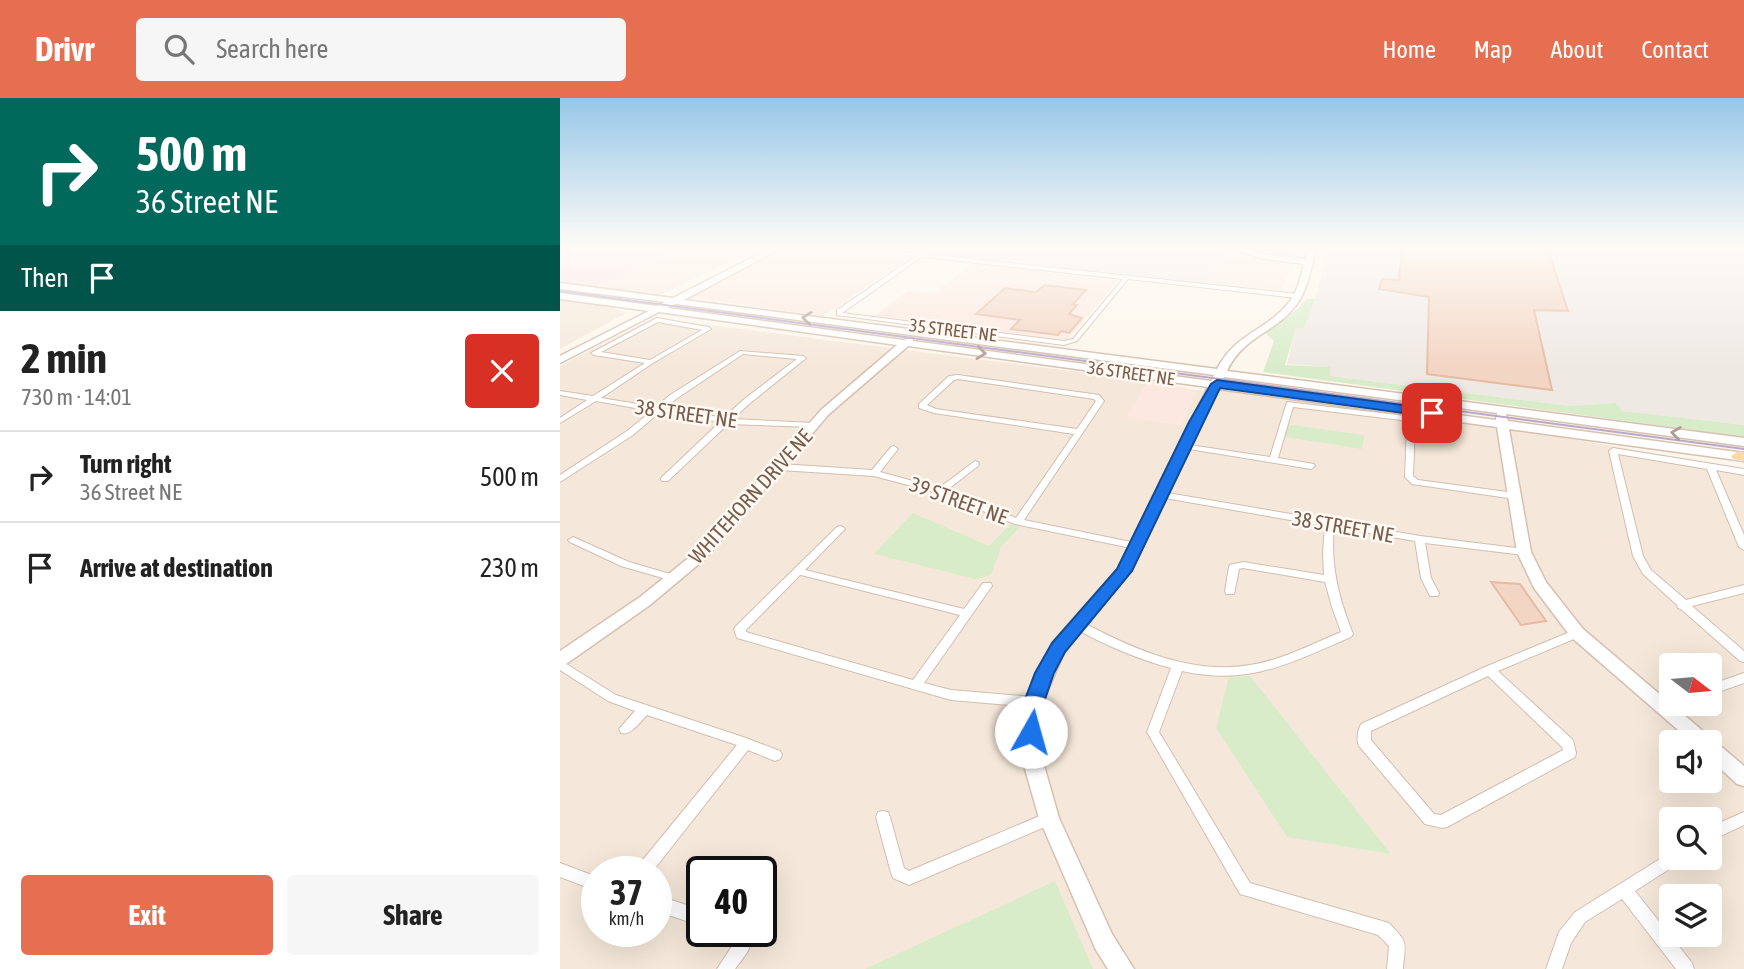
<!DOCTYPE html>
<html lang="en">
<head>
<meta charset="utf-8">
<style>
  :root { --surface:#fff; --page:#f6f6f6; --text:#222; --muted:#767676; --line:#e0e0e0; --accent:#e76f51 }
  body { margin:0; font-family:"Asap Condensed",sans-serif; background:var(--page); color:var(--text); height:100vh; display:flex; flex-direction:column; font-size:26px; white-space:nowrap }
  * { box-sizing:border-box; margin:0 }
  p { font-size:23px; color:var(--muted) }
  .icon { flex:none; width:38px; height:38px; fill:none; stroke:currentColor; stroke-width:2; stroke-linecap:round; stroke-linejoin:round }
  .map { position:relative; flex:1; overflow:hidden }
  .sheet { display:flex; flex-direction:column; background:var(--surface); width:560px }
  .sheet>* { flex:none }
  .top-card { background:#00695c; color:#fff; overflow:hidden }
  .needle { width:46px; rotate:106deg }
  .fabs { position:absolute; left:1099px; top:555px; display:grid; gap:14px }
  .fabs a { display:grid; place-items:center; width:63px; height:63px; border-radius:7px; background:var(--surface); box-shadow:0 7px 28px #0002; font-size:35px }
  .speed { position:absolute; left:21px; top:758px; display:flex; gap:14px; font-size:35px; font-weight:700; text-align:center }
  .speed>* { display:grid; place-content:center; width:91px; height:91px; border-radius:50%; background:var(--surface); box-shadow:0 7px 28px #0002; line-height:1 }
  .speed small { font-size:18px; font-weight:400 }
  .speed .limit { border:4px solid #111; border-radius:10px; background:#fff; color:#111 }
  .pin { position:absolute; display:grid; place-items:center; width:60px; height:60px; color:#fff; margin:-30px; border-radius:14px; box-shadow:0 4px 10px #0006 }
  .me { position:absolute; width:77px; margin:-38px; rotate:7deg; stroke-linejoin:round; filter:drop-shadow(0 0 5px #0008) }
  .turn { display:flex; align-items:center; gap:24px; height:147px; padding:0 21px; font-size:32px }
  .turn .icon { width:91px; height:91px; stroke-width:2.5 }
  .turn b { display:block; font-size:49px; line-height:60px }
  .then { display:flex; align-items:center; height:66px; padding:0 21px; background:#0003; gap:14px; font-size:26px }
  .round { display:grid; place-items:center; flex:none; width:74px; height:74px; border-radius:7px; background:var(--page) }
  .overview { display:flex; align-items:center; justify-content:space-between; height:119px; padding:0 21px }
  h1 { font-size:42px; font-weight:700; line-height:52px }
  .action { display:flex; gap:14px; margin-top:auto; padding:14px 21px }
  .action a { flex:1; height:80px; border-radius:7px; background:var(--accent); color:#fff; font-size:28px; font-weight:700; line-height:80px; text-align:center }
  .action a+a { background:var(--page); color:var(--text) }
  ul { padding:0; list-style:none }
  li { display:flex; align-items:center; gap:21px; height:91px; padding:0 21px; border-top:2px solid var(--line) }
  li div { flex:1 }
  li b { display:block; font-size:26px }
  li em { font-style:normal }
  header { display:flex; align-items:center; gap:42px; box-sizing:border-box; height:98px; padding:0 35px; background:var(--accent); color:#fff }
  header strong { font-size:33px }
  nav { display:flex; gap:38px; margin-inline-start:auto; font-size:24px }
  .search { width:490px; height:63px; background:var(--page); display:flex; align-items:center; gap:18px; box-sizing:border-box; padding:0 24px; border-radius:7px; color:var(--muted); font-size:26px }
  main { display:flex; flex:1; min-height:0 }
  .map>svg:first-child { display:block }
  .residential { fill:#f5e8da; fill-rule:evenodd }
  .commercial { fill:#fde8e0 }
  .industrial { fill:#efe9e4 }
  .medical { fill:#fbdfe3 }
  .green { fill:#d8ecc9 }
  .building { fill:#f3d5c3; stroke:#e6bba3; stroke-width:2 }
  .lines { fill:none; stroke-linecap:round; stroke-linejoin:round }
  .street-casing { stroke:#d1beb0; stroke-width:2 }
  .secondary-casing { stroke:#d6c0b0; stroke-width:3 }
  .primary-casing { stroke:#dad1cd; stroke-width:3 }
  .street { fill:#fff; fill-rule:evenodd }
  .secondary { fill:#fff; fill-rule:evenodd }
  .primary { fill:#fbd9a5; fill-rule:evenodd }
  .tram { stroke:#b9a8c9; stroke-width:2 }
  .oneway { stroke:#af9d94 }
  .route { fill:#1a73e8; stroke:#114b97; stroke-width:2 }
  .labels { text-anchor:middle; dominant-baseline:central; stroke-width:5; stroke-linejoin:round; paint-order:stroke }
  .far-street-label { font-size:18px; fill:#7a5c4d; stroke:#fffaf3 }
  .street-label { font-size:21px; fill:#7a5c4d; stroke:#fffaf3 }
</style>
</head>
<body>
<header>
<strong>Drivr</strong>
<div class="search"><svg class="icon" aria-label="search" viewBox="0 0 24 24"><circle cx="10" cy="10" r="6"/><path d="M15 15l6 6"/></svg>Search here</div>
<nav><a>Home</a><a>Map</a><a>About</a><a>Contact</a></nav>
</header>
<main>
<section class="sheet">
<div class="top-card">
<div class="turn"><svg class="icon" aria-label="right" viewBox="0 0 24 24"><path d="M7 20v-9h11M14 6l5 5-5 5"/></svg><div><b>500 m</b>36 Street NE</div></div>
<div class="then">Then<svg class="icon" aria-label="arrive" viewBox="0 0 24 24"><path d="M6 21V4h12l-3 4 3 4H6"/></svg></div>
</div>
<div class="overview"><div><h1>2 min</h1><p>730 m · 14:01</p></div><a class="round" style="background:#d93025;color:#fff"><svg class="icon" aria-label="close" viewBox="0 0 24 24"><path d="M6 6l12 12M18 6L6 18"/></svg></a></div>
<ul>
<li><svg class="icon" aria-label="right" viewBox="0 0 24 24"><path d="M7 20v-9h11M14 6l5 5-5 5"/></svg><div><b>Turn right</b><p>36 Street NE</p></div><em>500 m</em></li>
<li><svg class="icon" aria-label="arrive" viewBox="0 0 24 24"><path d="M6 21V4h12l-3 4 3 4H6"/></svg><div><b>Arrive at destination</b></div><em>230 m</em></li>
</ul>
<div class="action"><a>Exit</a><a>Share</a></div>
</section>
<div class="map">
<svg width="1184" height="871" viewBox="0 0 1184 871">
  <rect width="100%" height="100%" fill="#fdf6ec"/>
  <path class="residential" d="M0,202l50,7 16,6 -66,36z
    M93,220l496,63 -22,36 54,8 15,-35 29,1 307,41 212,37v500h-1184v-603zM1111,567h39v39h-39zM1111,644h39v38h-39zM1111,721h39v39h-39zM37,774h59v59h-59zM142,774h59v59h-59zM1111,798h39v38h-39z"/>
  <path class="commercial" d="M123,149h78l-102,48 -64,-9z
    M224,149h41l87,9 -89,60 -133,-19z
    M667,150l26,10 39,5 -10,27 -76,-7z
    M413,165l144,18 -50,59 -193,-24 34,-25 27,2z
    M589,283l47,9 -15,35 -55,-8z"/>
  <path class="industrial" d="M315,149h430l-6,11 -11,4 -35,-4 -25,-10 -22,35z
    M769,149h407l8,4v174l-123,-14 -5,-8 -45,3 -241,-30v-9l-43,-3 9,-37 19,-28z"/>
  <path class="medical" d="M0,149h123l-88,39 -35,-4z"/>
  <path class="green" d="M746,201h9l-11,29h-8l-11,37 45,2v9l241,30 45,-3 6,8 122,14v12l-481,-65 11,-31 -10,-9 34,-23z
    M732,327l72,10 -2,14 -77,-12 3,-11z
    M353,415l76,33 22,-22 9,3 -19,20 -10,28 -16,4 -101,-25z
    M690,578l141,178 -104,-17 -71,-109 13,-51z
    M495,783l38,88h-228z"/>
  <path class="building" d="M842,149h145l21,64 -34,-1 18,80 -125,-16 2,-77 -50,-8 3,-10 17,1z
    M485,187l41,5 -14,15h5l-8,9 13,4 -13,15 -8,-2 -3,4 -47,-6 9,-9 -44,-6 29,-26 31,4z
    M931,484l29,2 26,37 -25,4z"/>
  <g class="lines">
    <g class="street-casing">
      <path id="street" d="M283,149h17l60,6 10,-6h6l-10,7 371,40 3,2 -3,2 -169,-19 -51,62 -13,4 -227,-30v-5l79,-54 -70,-7zM362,159l201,22 -50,60 -9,2 -222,-28z
        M97,220l51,9 3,2 -58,34 -52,35 55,9 14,-12 70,-44 63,5 3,2 -1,1 -56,45 -16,15 81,4 4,2 -4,2 -86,-3 -60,57h-6l-1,-2 1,-2 58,-55 -60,-10 -27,23 -73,47v-7l67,-44 25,-20 -56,-10 -36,22v-5l27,-18 -27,-5v-4l33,5 52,-33 -51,-8 -3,-2zM98,224l44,8 -52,30 -49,-8zM183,256l54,5 -54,41 -19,18 -60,-10 12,-9z
        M398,277l141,20 5,6 -80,119 112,23 5,3 -2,2 -3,1 -121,-25 -77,-31 -64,-17 -94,-6 -4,-3 4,-3 92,6 19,-23 3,-1 4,3 -18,23 59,16 36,-27 3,1 1,2 -1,2 -31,24 69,28 58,-84 -140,-21 -15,-5v-4l30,-28zM398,281l136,20 2,2 -19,28 -141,-20 -9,-4 27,-25z
        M727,304l119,14 9,8 -2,52 5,4 97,13 5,3 -5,3 -103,-15 -7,-7 2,-52 -6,-5 -108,-13 -15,51 36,6 1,2 -4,3 -128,-21 -4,-2 4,-2 87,13z
        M1053,350l131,21v6l-28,-5 28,65v15l-5,-3 -32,-78 -89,-15 25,102 8,14 35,30 58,-15v8l-52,13 52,45v11l-4,-1 -59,-52 -3,-1 -1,-3 -34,-31 -10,-18 -24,-105z
        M602,394l258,44 104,13 5,3 -5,3 -99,-12 6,35 8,15 -1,3h-8l-9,-18 -6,-37 -81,-14c-4,38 5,72 19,107l-2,3c-61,26 -101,49 -169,34l-23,61 91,151 139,40c20,21 16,18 14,46h-16l2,-23 -11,-11 -138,-41 -93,-162 24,-64c-34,-9 -66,-23 -97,-40l-2,-3 2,-3h8c51,27 109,53 168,43 32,-5 62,-21 91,-33l-9,-25 -7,-25 -82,-14 -4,1 -5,25h-8l-1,-3 4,-24 1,-2 13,-3 81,13 -1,-22 2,-27 -166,-29 -2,-2 2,-2z
        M280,428l3,1 2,2 -2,2 -38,39 159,39 19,-26h8l1,3 -68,97 27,7 83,7 4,2 2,3 -2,3 -4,2 -83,-7 -214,-62 -3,-9 2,-3 101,-99zM240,477h1l159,40 -47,65 -167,-48v-2z
        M13,439l56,25 48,14 1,2 -5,3 -52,-15 -51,-24 -2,-2z
        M1017,531l4,1 2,3 -2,3 -83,35 75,69 3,13 -1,4 -128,70 -5,1 -17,-4 -66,-78c-3,-6 -1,-16 2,-22l124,-57zM928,578l74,71 1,3 -122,65 -7,-1 -63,-74v-9z
        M0,562l56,35 130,43 34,13 2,4 -2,4 -5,2 -27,-11 -96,122h-17l2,-5 100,-122 -90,-30c-7,7 -16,21 -26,18l-2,-4 16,-18 -27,-10 -48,-31z
        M1184,575v10l-34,12v-10z
        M1111,605v1h16l-2,3c-7,3 -14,8 -21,6l-2,-4 2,-4z
        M323,713l5,1 2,5 14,51 5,3 140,-59 5,1 2,5 -2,5 -145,62 -16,-7 -2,-5 -15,-56 2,-5z
        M1184,714v13l-34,16v-14z
        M1111,754v6h10l-2,5 -44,28 57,72 2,6h-18l-54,-70 -37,23 -14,21 -9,26h-16l13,-37 16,-20z
        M0,765l37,14v14l-37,-14z
        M96,797l46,15v16l-46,-15z
        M175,833h16c2,18 -6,24 -16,38h-18l19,-29z"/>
    </g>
    <g class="secondary-casing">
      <path id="secondary" d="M213,149h10l-99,53 533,69c19,-37 52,-39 73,-68 8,-11 11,-25 14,-37l-45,-6 -28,-11h11l18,7 45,5 4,-12h8c-6,19 -8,40 -20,57 -20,28 -54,32 -70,67l517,67v8l-238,-32 2,7 236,32v8l-235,-32 22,123 15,30 37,47 161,137v20l-7,-2 -27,-25v-17h-18l-121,-105 -37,-49 -17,-36 -20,-125 -279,-38 -87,182 -66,79 -22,52v60l16,56 53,116 22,35h-26l-12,-19 -57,-132 -16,-56 2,-60 27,-59 66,-74 90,-182 -300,-41 -79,68 -123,144 -56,47 -84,59 -6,2v-15l80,-54 56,-45 125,-142 76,-65 -238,-33 -99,51v-7l89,-45 -89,-12v-6l97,13 8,-4 -105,-13v-6l113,15zM116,206l538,71 -3,6 -298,-40 -1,-3 -9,2 -235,-32zM664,279l273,36 -1,7 -275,-37z"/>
    </g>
    <g class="primary-casing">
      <path id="primary" d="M1177,354l7,1v8l-11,-2 -2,-3z"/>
    </g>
    <use href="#street" class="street"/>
    <use href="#secondary" class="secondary"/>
    <use href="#primary" class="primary"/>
    <path class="tram" d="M0,193l1184,158"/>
  </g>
  <defs><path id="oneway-chevron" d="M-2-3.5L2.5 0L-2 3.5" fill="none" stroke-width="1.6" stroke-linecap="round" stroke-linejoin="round" transform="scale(1.75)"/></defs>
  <g class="oneway">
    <use href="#oneway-chevron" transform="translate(247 220) rotate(-173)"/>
    <use href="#oneway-chevron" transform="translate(421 255) rotate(7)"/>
    <use href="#oneway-chevron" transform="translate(1116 335) rotate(-172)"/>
  </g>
  <linearGradient id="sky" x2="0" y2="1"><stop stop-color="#97c7e8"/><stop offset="0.55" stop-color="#fefbf6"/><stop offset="1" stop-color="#fefbf6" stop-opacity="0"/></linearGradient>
  <rect width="1184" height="271" fill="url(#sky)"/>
  <path class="route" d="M657,282l215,29 6,4 -6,4 -212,-29 -88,183 -67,81 -11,21 -10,29 -5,37 -8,2 -7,-2 -3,-7 3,-30 11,-29 17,-30 65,-74 72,-147 22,-38z"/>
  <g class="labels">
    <g class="far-street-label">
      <text transform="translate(393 232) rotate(7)">35 STREET NE</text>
      <text transform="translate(571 275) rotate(8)">36 STREET NE</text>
    </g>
    <g class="street-label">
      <text transform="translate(126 315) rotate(8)">38 STREET NE</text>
      <text transform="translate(190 398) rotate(-48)">WHITEHORN DRIVE NE</text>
      <text transform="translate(399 402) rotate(20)">39 STREET NE</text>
      <text transform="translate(783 428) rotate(10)">38 STREET NE</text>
    </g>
  </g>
</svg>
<div class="fabs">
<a><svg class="needle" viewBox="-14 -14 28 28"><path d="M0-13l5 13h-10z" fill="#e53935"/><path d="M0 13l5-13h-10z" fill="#767676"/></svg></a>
<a><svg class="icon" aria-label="sound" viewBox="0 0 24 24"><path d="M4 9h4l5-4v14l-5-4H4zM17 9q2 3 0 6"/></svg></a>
<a><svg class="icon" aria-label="search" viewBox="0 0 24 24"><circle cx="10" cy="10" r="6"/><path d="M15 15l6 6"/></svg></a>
<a><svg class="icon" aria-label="layers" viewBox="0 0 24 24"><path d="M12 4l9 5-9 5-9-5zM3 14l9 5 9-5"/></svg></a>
</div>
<div class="speed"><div>37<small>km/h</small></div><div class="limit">40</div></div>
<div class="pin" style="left:872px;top:315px;background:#d93025"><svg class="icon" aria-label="arrive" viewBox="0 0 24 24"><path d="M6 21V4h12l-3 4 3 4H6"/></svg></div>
<svg class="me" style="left:471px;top:634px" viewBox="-20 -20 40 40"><circle r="19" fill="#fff"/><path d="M0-13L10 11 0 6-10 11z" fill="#1a73e8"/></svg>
</div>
</main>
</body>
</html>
